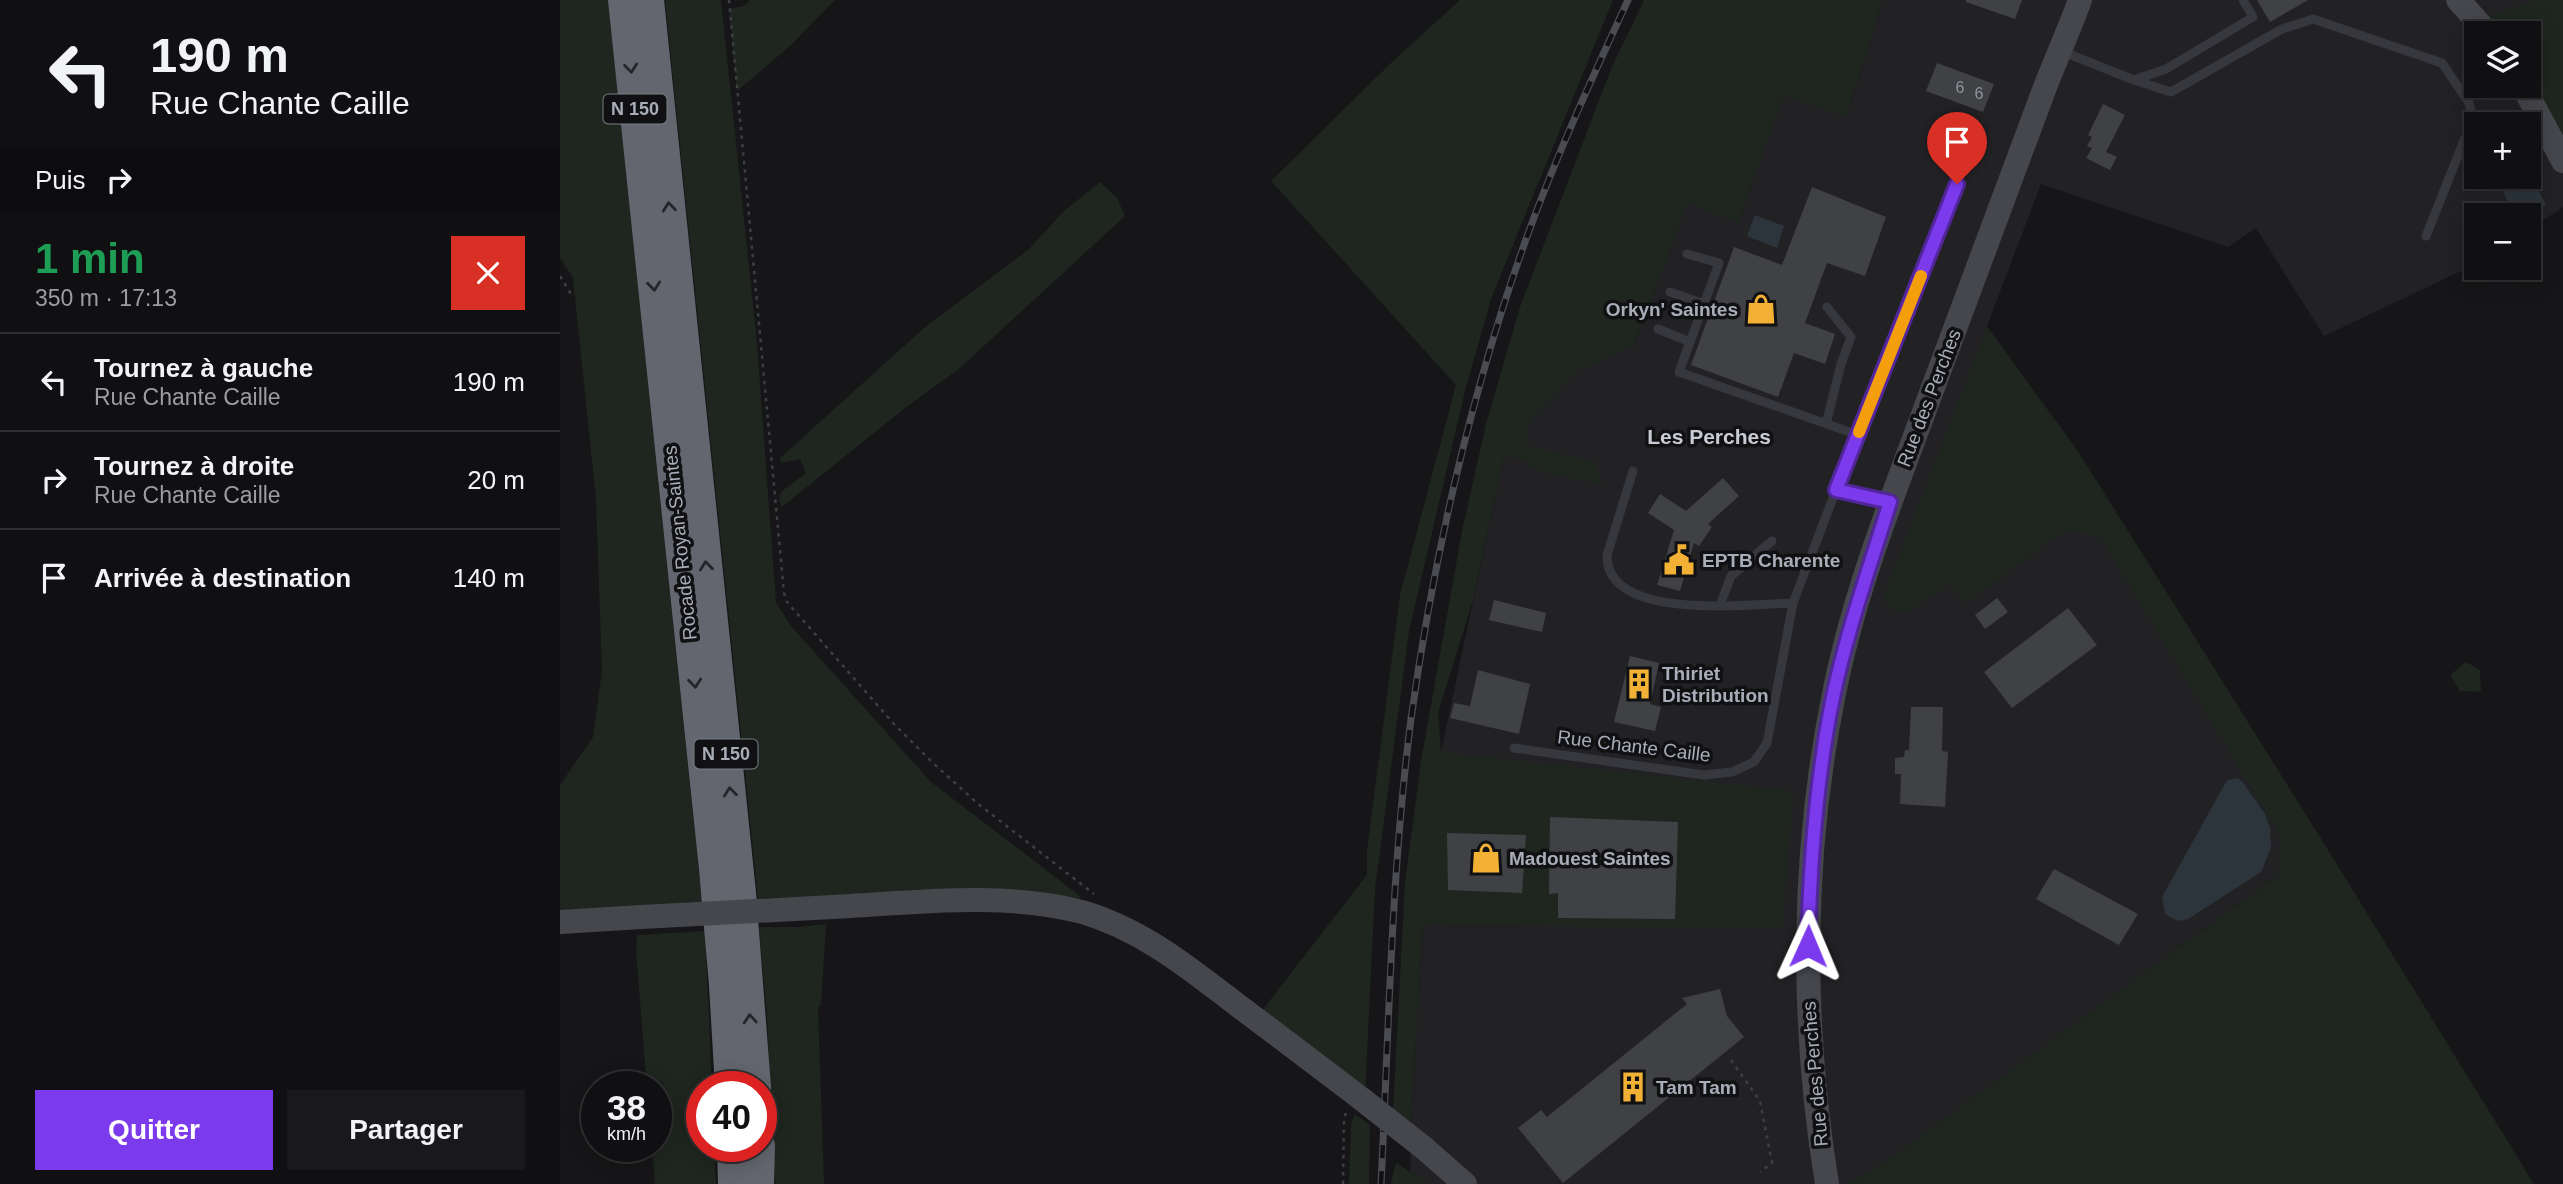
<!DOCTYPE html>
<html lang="fr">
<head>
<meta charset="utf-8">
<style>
  :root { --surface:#101012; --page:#19191b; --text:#f1f3f6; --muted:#9c9d9f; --line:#303032; --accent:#7c3aed }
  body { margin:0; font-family:Helvetica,sans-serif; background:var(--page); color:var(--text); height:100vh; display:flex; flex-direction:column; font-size:26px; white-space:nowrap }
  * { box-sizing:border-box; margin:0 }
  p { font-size:23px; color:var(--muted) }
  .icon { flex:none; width:38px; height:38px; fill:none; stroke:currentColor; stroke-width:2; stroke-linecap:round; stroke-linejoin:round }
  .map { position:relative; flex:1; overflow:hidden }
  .details { display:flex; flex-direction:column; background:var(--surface); width:560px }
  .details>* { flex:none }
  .top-card { background:#101012; color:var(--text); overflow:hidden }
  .tools { position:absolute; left:1904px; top:21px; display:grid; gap:14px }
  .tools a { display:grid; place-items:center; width:77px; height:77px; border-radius:0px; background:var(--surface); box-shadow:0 4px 18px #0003,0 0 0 2px var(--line); font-size:35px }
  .speed { position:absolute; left:21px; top:1071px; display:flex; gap:14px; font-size:35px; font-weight:700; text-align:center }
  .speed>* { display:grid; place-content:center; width:91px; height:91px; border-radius:50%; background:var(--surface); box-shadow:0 4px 18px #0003,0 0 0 2px var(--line); line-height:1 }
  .speed small { font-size:18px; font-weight:400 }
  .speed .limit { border:10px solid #d22; background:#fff; color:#111 }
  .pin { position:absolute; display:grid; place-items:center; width:60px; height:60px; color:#fff; margin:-72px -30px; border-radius:50% 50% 50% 0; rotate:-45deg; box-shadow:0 0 7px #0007 }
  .pin .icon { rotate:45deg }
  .me { position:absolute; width:77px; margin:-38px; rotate:1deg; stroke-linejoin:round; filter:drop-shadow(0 0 5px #0008) }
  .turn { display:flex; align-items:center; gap:24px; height:147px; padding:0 35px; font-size:32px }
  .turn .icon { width:91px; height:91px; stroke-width:2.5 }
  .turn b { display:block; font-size:49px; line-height:60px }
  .then { display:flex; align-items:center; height:66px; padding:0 35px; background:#0003; gap:14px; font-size:26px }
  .round { display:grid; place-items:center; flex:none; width:74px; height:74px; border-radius:0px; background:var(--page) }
  .head { display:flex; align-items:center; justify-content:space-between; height:119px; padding:0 35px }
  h1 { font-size:42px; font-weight:700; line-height:52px; color:#1e9e55 }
  .action { display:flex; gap:14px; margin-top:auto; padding:14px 35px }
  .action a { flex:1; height:80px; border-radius:0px; background:var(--accent); color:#fff; font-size:28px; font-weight:700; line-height:80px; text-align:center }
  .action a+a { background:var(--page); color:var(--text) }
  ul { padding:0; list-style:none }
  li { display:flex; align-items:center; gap:21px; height:98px; padding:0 35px; border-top:2px solid var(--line) }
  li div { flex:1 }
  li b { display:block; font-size:26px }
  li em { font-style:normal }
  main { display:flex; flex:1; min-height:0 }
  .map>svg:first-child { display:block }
  .built { fill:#222225; fill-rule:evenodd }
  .green { fill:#1e261f }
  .water { fill:#2c353c }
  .building { fill:#404145 }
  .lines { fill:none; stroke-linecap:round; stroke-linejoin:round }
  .path { stroke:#3d3f44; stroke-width:2.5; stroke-dasharray:3.5 5; stroke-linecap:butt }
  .lane { stroke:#37383d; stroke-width:9 }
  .secondary { stroke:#45474d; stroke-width:24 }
  .highway { stroke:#63666e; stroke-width:32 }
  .rail-casing { stroke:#4a4c52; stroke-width:7 }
  .rail { stroke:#111113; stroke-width:4.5; stroke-dasharray:13; stroke-linecap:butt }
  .secondary-bridge { stroke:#45474d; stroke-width:24 }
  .oneway { stroke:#26262a }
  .route-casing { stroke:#51269a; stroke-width:18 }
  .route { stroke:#7c3aed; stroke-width:12 }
  .slow { stroke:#f59e0b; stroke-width:12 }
  .labels { text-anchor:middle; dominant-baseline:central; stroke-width:7; stroke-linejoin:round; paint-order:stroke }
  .number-label { font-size:16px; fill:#8e929b }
  .shield { fill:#111113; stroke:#7b7e86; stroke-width:2 }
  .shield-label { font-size:18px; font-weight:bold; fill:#a8adb8 }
  .poi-label { font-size:19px; font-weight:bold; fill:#a8adb8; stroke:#111113; text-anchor:start }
  .street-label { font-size:19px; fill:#a8adb8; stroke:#111113 }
  .neighbourhood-label { font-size:21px; font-weight:bold; fill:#c9ccd4; stroke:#111113 }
</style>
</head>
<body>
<main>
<section class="details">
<div class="top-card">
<div class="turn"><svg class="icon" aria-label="left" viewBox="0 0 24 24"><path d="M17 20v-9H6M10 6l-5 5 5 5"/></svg><div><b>190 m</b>Rue Chante Caille</div></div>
<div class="then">Puis<svg class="icon" aria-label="right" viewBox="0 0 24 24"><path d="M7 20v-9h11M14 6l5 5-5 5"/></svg></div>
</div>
<div class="head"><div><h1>1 min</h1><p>350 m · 17:13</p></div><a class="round" style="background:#d93025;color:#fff"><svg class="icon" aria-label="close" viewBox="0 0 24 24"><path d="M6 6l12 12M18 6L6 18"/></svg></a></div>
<ul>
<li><svg class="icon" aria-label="left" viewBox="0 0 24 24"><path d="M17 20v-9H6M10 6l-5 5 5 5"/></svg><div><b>Tournez à gauche</b><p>Rue Chante Caille</p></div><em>190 m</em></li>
<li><svg class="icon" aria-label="right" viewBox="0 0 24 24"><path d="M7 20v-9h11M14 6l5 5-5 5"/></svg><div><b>Tournez à droite</b><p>Rue Chante Caille</p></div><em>20 m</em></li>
<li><svg class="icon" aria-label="arrive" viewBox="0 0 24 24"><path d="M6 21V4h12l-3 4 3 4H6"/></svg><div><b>Arrivée à destination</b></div><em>140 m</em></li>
</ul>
<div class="action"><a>Quitter</a><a>Partager</a></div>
</section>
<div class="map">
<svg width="2003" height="1184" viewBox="0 0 2003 1184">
  <rect width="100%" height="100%" fill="#161618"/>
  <path class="built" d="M1323,0h680v207l-34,23v-15h-53v49l-152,72 -68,-108 -28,19 -187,-63 -54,142 92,127 244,389 -442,323 -34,19h-437l1,-62 12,-197 359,2 -341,-175 62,-291 45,-146 86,30 54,-143 50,21 46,-129 62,23zM1916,33h53v53h-53zM1916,124h53v53h-53z"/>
  <path class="green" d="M0,0h48l94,903 -142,8v-126l33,-48 9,-66 -6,-172 -23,-221 -13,-20z
    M105,0h56l36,343 19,260 15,23 140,156 149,114v3l-7,1 -41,-9 -80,-2 -124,8 -70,1z
    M190,0h85l-44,45 -54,46 -8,-82 15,-3z
    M900,0h153l-122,299 -25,88 -57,244 -34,258 -10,205 -104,-82 106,-137v-24l33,-256 56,-210 -185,-204 124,-122z
    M1084,0h239l-37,117 -62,-22 -46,128 -50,-20 -54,142 -55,25 -50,53 -3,22 70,17 6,23 -65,-15 -18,-12 -15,-1 -31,143 -35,113 3,39 353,39 -12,137 -359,-3 -12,197 -18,-11 12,-228 16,-122 41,-230 24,-107 34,-117 91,-238z
    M1975,0h28v139l-34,-63v-43h-29l-12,-16z
    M540,182l17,16 8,18 -166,153 -54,39 -123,99 -3,-7 2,-8 25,-19 -6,-14 -19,4 -1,-5 144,-130 104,-78 36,-39z
    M1427,327l92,126 244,389 211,342h-687l34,-19 397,-290 2,-39 -180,-299 -35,-7 -100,74 -15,-21 -42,29 -19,-3 -6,-12z
    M1906,662l14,8 1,22 -21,-1 -10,-16z
    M266,924l-5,80 -3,3 6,177h-49l-8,-168 -8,-89h41z
    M145,931l7,156h-10v59h12l2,38h-61l-3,-38h4v-59h-9l-11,-136 1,-16z
    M795,1114l15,11 -1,59h-20l2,-60z
    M836,1163l34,21h-39z"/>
  <path class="water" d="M1969,174l17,31 -17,10h-15l-14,-30 15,-8h14z
    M1195,215l29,11 -7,22 -30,-12z
    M1677,778l5,3 23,33 5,14 1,20 -10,24 -73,47 -10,2 -13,-7 -3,-17 65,-117z"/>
  <path class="building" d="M1406,0h56l-7,19 -49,-17z
    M1697,0h51l-38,22z
    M1377,63l57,21 -11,28 -57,-21z
    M1543,104l22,11 -19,37 11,5 -7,13 -24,-12 6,-10 -5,-2 5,-9 -4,-2z
    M1252,187l74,30 -21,59 -38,-13 -22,60 30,11 -10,30 -31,-11 -16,44 -87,-32 43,-118 48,18z
    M1163,478l16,18 -31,28 4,3 -13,19 -5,-3 -14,48 -23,-6 17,-55 -26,-17 12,-19 26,17z
    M1437,598l11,14 -23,17 -10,-14z
    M934,600l52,13 -4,19 -53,-12z
    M1508,608l29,37 -85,63 -28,-36z
    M1070,656l29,7 -9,41 11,3 -6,24 -41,-9z
    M918,670l52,14 -11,50 -69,-16 4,-15 16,3z
    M1351,707h32l-1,44 6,1 -3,55 -45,-3 1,-30h-6v-16l9,-1 1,-7h4z
    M990,817l128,5 -3,97 -117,-1v-25l-9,1z
    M887,833l79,2 -4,58 -74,-3z
    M1494,869l84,45 -19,31 -83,-46z
    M1160,989l7,27 17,21 -181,146 -45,-55 23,-18 6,7 140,-113 -5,-6z"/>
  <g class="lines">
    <path class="path" d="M169,0l55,593 3,9 107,122 38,38 45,41 117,91
      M0,276l11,18
      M1171,1060l29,41 12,62 -12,9
      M783,1184l1,-66 2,-5"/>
    <path class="lane" d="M1501,51l73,29 32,-11 87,-52 -10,-17
      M1574,80l37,12 111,-63 31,-10 129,44 27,40 4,15 -47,118
      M1127,254l32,9 -40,109 179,63
      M1110,292l34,12
      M1098,329l32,13
      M1266,424l15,-60 10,-27 -24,-30
      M1073,471l-26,84c-1,67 143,49 186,48
      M1329,502l-53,-12 121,-306
      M1160,605l11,-29 41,-35
      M954,748l190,27 28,-3 22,-10 13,-19 26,-140 43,-113"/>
    <path class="secondary" d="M1898,0l30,33
      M1963,86l40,75
      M273,907c79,-4 171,-16 249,5 59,17 106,55 154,92 43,32 85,64 127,96
      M0,922l81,-5
      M864,1148l41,36
      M1267,1184c-26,-160 -26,-326 6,-485 20,-105 61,-206 98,-306 37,-98 73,-197 110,-295 12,-33 27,-65 39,-98"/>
    <path class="highway" d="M64,0l91,869 10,116 6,102
      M88,0l92,893 15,194
      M173,1146l1,38
      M198,1184l1,-38"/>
    <g class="rail-casing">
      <path id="rail" d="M821,1184c8,-155 10,-311 30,-465 23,-165 61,-331 118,-488 29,-79 64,-155 99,-231"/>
    </g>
    <use href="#rail" class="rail"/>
    <path class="secondary-bridge" d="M81,917l192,-10
      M803,1100l61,48"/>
  </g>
  <defs><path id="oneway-chevron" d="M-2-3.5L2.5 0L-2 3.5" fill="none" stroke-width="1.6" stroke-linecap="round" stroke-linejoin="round" transform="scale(1.75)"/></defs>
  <g class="oneway">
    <use href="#oneway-chevron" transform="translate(71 68) rotate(84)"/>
    <use href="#oneway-chevron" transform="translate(109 207) rotate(-96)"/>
    <use href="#oneway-chevron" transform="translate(94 286) rotate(84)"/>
    <use href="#oneway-chevron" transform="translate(146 566) rotate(-96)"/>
    <use href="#oneway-chevron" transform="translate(135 683) rotate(84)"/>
    <use href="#oneway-chevron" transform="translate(170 792) rotate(-96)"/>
    <use href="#oneway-chevron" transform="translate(190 1019) rotate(-94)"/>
  </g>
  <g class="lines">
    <g class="route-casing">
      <path id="route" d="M1248,946c2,-83 8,-167 25,-249 14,-66 37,-131 57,-195l-54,-12 121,-306"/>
    </g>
    <use href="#route" class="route"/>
    <path class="slow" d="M1299,432l62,-156"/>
  </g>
  <defs>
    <g id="shop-bare" transform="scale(2.415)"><path d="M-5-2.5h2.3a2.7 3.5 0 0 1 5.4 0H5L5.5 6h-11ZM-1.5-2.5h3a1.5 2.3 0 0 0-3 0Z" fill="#f2b134" stroke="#111113" stroke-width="2.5" paint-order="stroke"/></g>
    <g id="civic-bare" transform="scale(2.415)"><path d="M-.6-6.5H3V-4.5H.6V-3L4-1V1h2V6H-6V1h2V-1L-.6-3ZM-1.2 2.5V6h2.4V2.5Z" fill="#f2b134" stroke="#111113" stroke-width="2.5" paint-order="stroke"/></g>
    <g id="building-bare" transform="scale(2.415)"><path d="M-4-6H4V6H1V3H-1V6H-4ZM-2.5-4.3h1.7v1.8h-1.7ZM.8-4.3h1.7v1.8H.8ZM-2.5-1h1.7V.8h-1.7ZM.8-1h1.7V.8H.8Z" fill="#f2b134" stroke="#111113" stroke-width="2.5" paint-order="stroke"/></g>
  </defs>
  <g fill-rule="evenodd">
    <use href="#shop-bare" x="1201" y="309"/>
    <use href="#civic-bare" x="1119" y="560"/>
    <use href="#building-bare" x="1079" y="684"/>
    <use href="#shop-bare" x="926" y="858"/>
    <use href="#building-bare" x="1073" y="1087"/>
  </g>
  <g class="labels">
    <g class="number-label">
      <text x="1400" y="87">6</text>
      <text x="1419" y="93">6</text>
    </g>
    <g class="shield">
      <rect x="43.5" y="94.5" width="63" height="29" rx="5"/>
      <rect x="134.5" y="739.5" width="63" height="29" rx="5"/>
    </g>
    <g class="shield-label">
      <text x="75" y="109">N 150</text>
      <text x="166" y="754">N 150</text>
    </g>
    <g class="poi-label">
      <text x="1178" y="309" text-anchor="end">Orkyn' Saintes</text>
      <text x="1142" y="560">EPTB Charente</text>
      <text x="1102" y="673">Thiriet<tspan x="1102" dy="22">Distribution</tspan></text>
      <text x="949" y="858">Madouest Saintes</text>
      <text x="1096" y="1087">Tam Tam</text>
    </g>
    <g class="street-label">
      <text transform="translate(1369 398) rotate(-69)">Rue des Perches</text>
      <text transform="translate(120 543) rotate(-96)">Rocade Royan-Saintes</text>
      <text transform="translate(1074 746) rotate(7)">Rue Chante Caille</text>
      <text transform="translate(1255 1074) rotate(-95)">Rue des Perches</text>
    </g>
    <g class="neighbourhood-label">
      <text x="1149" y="436">Les Perches</text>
    </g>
  </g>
</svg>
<div class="tools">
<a><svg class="icon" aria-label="layers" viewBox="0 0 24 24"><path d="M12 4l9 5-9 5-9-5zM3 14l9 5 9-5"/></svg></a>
<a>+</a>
<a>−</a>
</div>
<div class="speed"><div>38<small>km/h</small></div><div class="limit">40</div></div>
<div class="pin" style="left:1397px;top:184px;background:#d93025"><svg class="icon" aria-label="arrive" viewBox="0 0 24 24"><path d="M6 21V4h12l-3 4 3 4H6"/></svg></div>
<svg class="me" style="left:1248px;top:946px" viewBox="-20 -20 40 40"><path d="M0-17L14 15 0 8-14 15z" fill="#7c3aed" stroke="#fff" stroke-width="4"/></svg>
</div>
</main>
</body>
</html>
